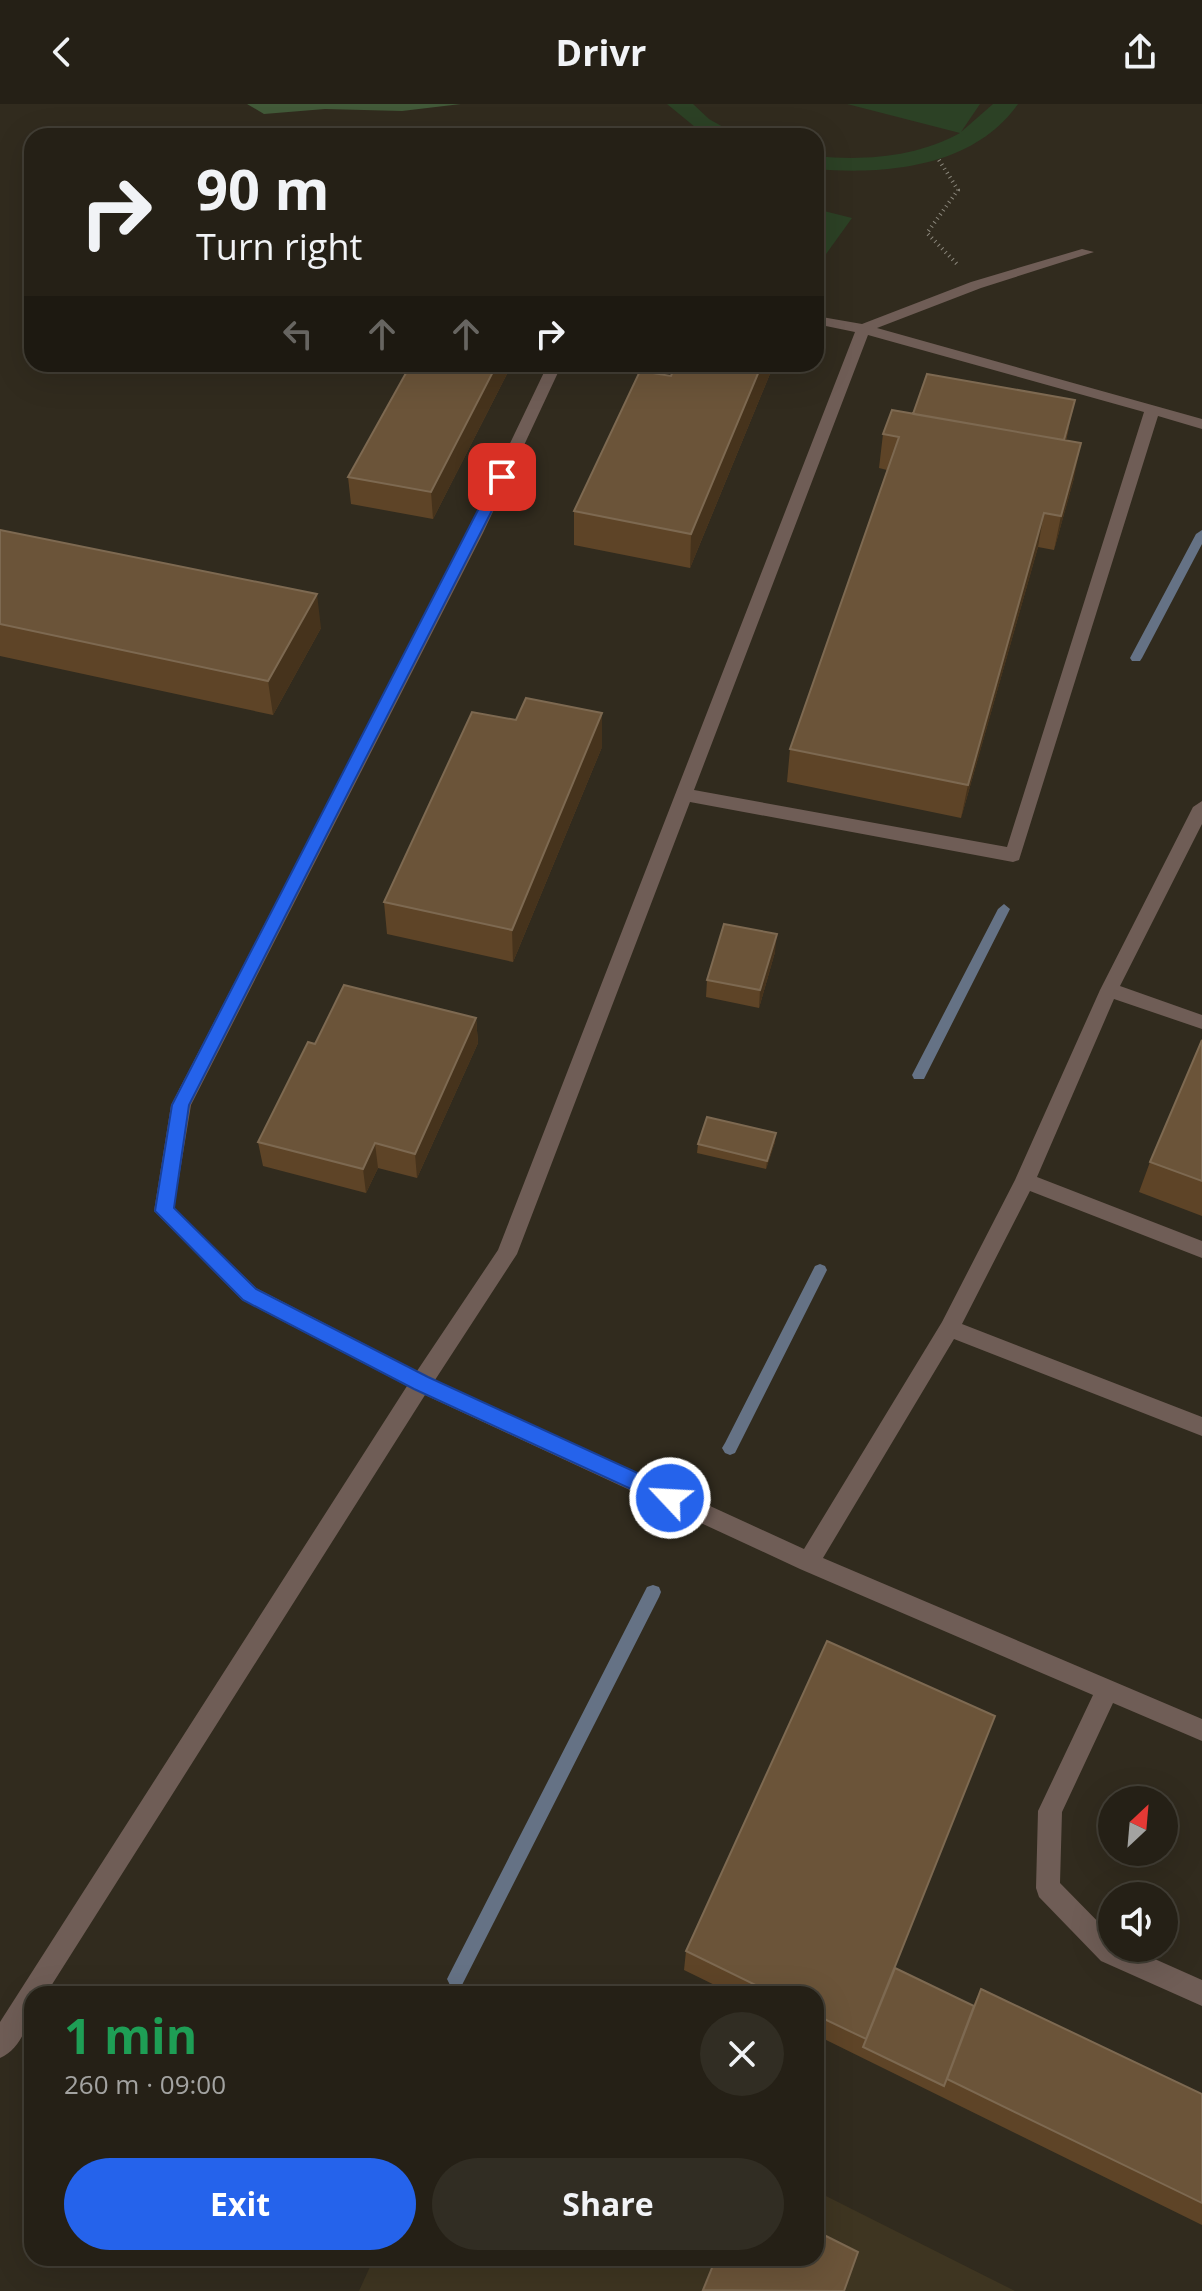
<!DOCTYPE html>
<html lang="en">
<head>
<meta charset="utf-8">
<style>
  :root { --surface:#252016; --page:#312d23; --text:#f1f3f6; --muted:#a3a3a1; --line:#423e35; --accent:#2563eb }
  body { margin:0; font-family:"Open Sans",sans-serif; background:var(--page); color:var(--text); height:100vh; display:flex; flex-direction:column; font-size:30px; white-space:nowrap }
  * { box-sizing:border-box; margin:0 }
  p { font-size:26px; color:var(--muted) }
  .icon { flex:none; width:44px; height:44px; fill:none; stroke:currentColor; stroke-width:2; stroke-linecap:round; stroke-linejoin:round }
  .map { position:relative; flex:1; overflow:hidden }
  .panel { position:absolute; left:24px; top:1882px; width:800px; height:280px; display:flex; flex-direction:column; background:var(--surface); border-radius:24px; box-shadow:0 8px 32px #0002,0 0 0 2px var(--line) }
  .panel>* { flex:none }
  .guide { position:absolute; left:24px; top:24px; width:800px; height:244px; border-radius:24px; box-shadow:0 8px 32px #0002,0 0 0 2px var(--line); background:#252016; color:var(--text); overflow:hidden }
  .needle { width:52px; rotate:26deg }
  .buttons { position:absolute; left:1098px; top:1682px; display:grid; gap:16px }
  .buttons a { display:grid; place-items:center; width:80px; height:80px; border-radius:50%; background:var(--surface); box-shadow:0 8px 32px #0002,0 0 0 2px var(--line); font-size:40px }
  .pin { position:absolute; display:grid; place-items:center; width:68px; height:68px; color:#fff; margin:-34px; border-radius:16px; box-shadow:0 4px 12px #0006 }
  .me { position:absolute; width:88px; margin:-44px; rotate:295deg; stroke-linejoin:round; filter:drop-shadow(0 0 6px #0008) }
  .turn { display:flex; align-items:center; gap:28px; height:168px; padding:0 40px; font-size:36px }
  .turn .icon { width:104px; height:104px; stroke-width:2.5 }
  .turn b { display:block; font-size:56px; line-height:68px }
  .lanes { display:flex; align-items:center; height:76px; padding:0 40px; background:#0003; justify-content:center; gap:40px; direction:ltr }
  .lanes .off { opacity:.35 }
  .round { display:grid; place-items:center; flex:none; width:84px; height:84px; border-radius:42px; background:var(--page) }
  .summary { display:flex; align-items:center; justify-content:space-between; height:136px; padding:0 40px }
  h1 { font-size:48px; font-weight:700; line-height:60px; color:#1e9e55 }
  .action { display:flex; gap:16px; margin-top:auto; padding:16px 40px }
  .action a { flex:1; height:92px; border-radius:48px; background:var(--accent); color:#fff; font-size:32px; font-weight:700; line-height:92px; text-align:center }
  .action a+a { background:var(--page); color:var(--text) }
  header { display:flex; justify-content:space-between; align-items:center; height:104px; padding:0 40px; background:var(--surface); font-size:36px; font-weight:700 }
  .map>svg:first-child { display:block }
  .built { fill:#3e3521 }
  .green { fill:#2c4125 }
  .forest { fill:#425a39 }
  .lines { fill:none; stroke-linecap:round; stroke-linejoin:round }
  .stream { fill:#657285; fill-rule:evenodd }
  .path { stroke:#8c887d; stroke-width:4; stroke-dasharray:1 4; stroke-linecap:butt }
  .minor { fill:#6f5d56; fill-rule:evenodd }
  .wall { fill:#5e4427 }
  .shaded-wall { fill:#46331c }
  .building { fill:#6b5439; stroke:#7d6951; stroke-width:2 }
  .route { fill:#2563eb; stroke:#184099; stroke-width:2 }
</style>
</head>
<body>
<header><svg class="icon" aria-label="back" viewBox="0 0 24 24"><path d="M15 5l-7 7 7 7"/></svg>Drivr<svg class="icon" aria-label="share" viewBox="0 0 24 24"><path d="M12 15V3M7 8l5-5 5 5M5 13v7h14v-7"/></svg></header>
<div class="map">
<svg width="1202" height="2187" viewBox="0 0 1202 2187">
  <rect width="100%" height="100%" fill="#312b1e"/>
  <path class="built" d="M816,2087l199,100h-656l15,-33h442z"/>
  <path class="green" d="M667,0h26l16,15 30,17h-33z
    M847,0h133l-19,28 32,-28h25c-44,63 -132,71 -202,65v-13c48,5 101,1 144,-23z
    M816,105l36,9 -36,50z"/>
  <path class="forest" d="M247,0h214l-59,7 -77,-2 -61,5z"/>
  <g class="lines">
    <path class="stream" d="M1202,426v14l-60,114 -2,3h-8l-2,-3 66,-124z
      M1004,800l6,5 -84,166 -2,4h-10l-2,-4 86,-166z
      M820,1160l5,2 2,4 -92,183 -5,2 -5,-2 -3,-5 3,-5 90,-177z
      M653,1481l6,2 2,5 -2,5 -197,388 -6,3 -6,-3 -3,-6 3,-6 197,-386z"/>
    <path class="path" d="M939,56l19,30 -31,43 30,31"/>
    <path class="minor" d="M1082,145l12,3 -113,36 -104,40 325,91v10l-44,-13 -139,444 -6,2 -323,-60 -173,452 -82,126 369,169 138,-227 73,-142 85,-190 93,-183 9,-6v23l-82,162 82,29v14l-88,-30 -77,178 165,64v17l-172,-67 -68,133 240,93v19l-248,-97 -131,219 379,161v22l-89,-38 -51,109 -2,71 52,53v12h18l72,32v26l-101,-45 -62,-64 -3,-9 2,-77 55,-116 -293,-126 -375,-174 -379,599h-14c0,23 -9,54 -32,64v-36l407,-636 -165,-86 -88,-89 17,-106 296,-572 81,-169h14l-79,169 -292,572 -17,103 82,80 161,83 81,-121 357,-918 -39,-8v-8l46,8 109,-42zM868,231l276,77 -137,435 -313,-57z"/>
  </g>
  <path class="wall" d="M512,260l-79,155 -82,-15 -3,-27z
    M774,260l-84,204 -116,-23v-34l97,-135z
    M913,310l156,13 -3,14 8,37 -20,72 -16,-3 -77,271 -174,-36 3,-33 97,-279 -8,-2 4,-34z
    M0,426l321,98 -48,87 -273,-59z
    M602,643l-89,215 -126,-28 -3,-32z
    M775,848l-16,56 -53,-11 1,-17z
    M476,914l2,25 -61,135 -39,-10 -12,25 -103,-27 -5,-24 57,-98z
    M1202,936v176l-63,-24 11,-30z
    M775,1038l-9,27 -69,-16 1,-9z
    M686,1847l209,17 78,38 8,-17 221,105v131l-386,-190v-41h-83l-49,-24z"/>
  <path class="shaded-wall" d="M497,260h15l-79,155 -2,-27z
    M762,260h12l-84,204 1,-34z
    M1075,296l-6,27 -13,47 6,-27z
    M1081,339l-7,35 -20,72 7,-34z
    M1044,409l-6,34 -77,271 7,-33z
    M317,490l4,34 -48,87 -5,-34z
    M602,609v34l-89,215 -1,-32z
    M777,830l-2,18 -16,56 1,-18z
    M476,914l2,25 -61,135 -2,-24z
    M776,1029l-1,9 -9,27 1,-8z
    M375,1039l3,25 -12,25 -3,-24z"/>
  <path class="building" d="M411,260h86l-66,128 -83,-15z
    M676,260h86l-71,170 -117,-23 66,-140 31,5z
    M927,270l148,26 -11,40 -151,-26z
    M892,306l189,33 -20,73 -17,-3 -76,272 -178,-36 109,-312 -16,-3z
    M0,426l317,64 -49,87 -268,-57z
    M526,594l76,15 -90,217 -128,-28 88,-190 44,8z
    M724,820l53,10 -17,56 -53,-10z
    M344,881l132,33 -61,136 -40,-11 -12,26 -105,-27 50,-100 7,2z
    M1202,936v141l-52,-19z
    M707,1013l69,16 -9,28 -69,-17z
    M827,1537l168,75 -129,323 -50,-24v-21h-42l-88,-43z
    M895,1864l79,38 -30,80 -81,-39z
    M981,1885l221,105v109l-255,-124z
    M816,2127l42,21 -14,39 -141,-1 13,-32h100z"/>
  <path class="route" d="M502,368l7,5 -320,628 -15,103 82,81 172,88 249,114 3,7 -3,6 -7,3 -256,-118 -171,-89 -88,-89 17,-106 323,-628z"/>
</svg>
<div class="buttons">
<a><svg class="needle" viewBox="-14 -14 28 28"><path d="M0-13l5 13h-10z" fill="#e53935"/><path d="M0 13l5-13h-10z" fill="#a3a3a1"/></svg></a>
<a><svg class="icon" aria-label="sound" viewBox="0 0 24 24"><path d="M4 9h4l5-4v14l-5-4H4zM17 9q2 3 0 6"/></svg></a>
</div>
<div class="pin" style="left:502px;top:373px;background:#d93025"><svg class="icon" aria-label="arrive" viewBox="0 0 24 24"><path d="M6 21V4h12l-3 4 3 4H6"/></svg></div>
<svg class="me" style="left:670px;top:1394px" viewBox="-20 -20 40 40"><circle r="17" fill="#2563eb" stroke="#fff" stroke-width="3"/><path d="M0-11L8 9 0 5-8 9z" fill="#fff"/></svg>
<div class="guide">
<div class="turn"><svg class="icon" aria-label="right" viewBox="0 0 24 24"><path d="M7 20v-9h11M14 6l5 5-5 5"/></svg><div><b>90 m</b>Turn right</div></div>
<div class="lanes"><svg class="icon off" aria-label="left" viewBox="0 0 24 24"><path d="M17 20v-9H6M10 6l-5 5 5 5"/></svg><svg class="icon off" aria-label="ahead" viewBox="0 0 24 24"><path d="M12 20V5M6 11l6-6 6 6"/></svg><svg class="icon off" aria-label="ahead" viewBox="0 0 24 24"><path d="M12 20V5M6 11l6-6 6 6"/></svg><svg class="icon" aria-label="right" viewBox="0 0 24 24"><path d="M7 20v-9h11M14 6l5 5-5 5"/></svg></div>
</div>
<section class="panel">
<div class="summary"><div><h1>1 min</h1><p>260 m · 09:00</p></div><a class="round"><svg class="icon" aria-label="close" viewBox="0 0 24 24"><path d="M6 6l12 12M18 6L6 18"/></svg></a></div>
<div class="action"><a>Exit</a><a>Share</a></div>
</section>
</div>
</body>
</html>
